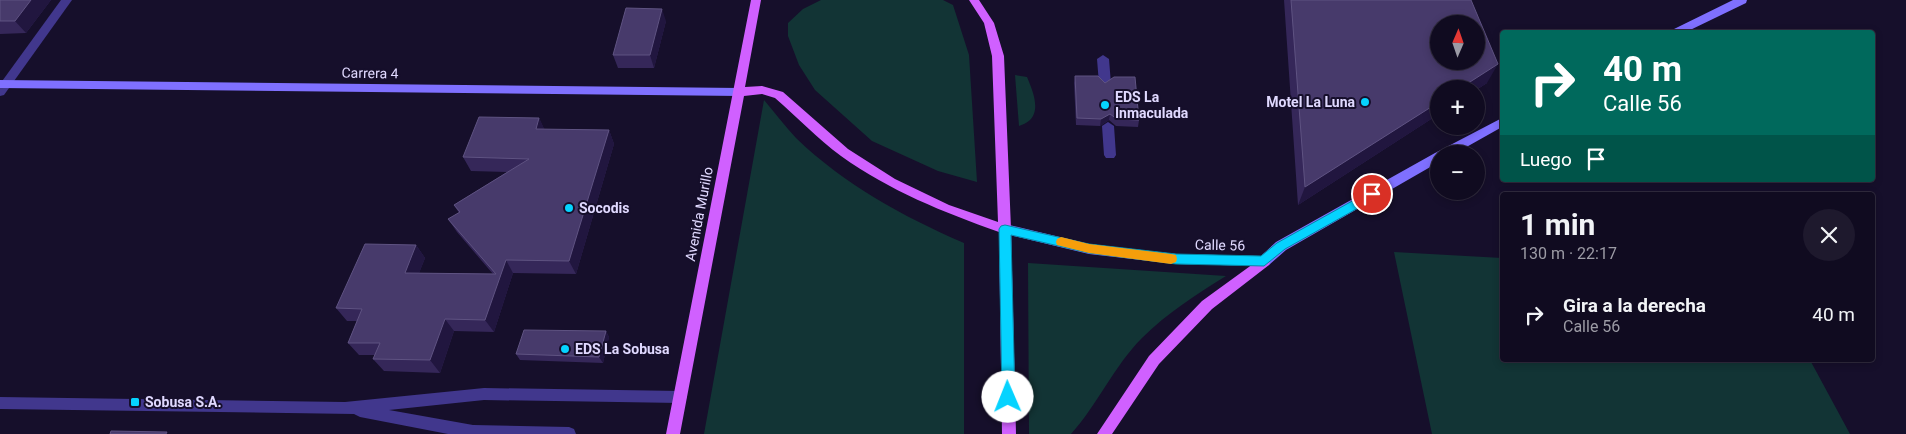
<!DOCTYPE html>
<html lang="es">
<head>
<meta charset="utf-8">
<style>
  :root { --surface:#100b20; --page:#1e192d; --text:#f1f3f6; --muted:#9c9ba5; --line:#302b3e }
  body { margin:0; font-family:Roboto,sans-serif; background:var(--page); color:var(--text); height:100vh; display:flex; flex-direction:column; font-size:19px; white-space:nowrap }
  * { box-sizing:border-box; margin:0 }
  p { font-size:16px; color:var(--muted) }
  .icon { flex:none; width:28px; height:28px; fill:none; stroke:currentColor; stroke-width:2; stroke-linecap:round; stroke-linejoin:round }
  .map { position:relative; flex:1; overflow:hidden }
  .panel { position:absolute; left:1500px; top:192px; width:375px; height:170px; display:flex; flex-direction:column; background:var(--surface); border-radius:5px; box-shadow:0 2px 8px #0003,0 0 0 1px var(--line) }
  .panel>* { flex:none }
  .guide { position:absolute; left:1500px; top:30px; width:375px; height:152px; border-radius:5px; box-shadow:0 2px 8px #0003,0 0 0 1px var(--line); background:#00695c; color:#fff; overflow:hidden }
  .needle { width:32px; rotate:2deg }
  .tools { position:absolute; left:1430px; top:15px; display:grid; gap:10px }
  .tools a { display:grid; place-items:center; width:55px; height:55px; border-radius:50%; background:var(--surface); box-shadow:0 2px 8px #0003,0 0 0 1px var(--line); font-size:25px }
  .pin { position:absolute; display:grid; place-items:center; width:42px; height:42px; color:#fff; margin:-21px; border:2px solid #fff; border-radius:50%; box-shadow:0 1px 5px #0007 }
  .me { position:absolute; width:55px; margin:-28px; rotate:359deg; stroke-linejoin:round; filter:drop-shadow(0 0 4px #0008) }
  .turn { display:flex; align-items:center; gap:18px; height:105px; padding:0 20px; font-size:22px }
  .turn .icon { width:65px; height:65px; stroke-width:2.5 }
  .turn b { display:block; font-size:35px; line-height:42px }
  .then { display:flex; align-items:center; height:48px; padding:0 20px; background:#0003; gap:10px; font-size:19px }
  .round { display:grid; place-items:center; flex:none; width:52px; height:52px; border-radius:26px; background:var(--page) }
  .summary { display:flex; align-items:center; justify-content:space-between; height:85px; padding:0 20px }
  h1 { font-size:30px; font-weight:700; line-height:38px }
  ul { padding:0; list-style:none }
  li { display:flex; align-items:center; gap:15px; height:75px; padding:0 20px }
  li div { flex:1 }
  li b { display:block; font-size:19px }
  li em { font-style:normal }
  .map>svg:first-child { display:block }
  .green { fill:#123435 }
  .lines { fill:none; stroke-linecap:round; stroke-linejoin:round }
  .lane { fill:#41378d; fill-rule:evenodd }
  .street { fill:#41378d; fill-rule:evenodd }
  .secondary { fill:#7f70ff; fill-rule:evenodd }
  .primary { fill:#d060ff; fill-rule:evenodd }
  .wall { fill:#352759 }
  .shaded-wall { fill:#21163f }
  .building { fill:#473a6b; stroke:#5f5382; fill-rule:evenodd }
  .route { fill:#05d3ff; stroke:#0389a6 }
  .slow { fill:#f59e0b }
  .poi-dot { fill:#05d3ff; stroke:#160f2b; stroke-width:2 }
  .labels { text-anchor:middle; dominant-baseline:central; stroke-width:4; stroke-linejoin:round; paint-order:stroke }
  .street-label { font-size:14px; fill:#e0d9ff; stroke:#160f2b }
  .poi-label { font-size:14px; font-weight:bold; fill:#e0d9ff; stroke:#160f2b; text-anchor:start }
</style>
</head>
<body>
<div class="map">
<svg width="1906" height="434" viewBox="0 0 1906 434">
  <rect width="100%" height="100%" fill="#160f2b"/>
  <path class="green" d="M821,0h122l10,5 16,50 8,127 -39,-11 -66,-30 -57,-51 -16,-25 -11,-29v-13l15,-14z
    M1015,75l12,2c5,12 14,32 3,43 -3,3 -8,5 -11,6z
    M764,100c10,12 21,26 32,38 49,47 106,78 168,105v191h-260z
    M1394,252l108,6v102h308l40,74h-418z
    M1028,263l198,13c-29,18 -59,37 -84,62 -28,28 -44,66 -71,96h-42z"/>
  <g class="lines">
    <path class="lane" d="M1103,55l6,4 2,25 -6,4 -6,-4 -2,-25z
      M1108,122l6,4 2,29 -2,3h-8l-2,-3 -2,-29z
      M484,388l196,3 5,2 2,4 -2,4 -5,2 -196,-3 -95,10 84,15 96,2 5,2 2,5h-128l-88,-17 -6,-3 -354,-5v-12l345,5z"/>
    <path class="street" d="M61,0h11l-68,95 -4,1v-12z"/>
    <path class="secondary" d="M1733,0h14l-1,3 -60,29h-13l1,-3z
      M0,80l740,8 6,4 -6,4 -740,-8z
      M1502,118v9l-48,27h-15v8l-153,88 -17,15 -5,1 -88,-2 -87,-10 -84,-20 -4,-1 -2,-4 2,-4 4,-1 84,20 87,10 85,2 15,-14 159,-89z"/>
    <path class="primary" d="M751,0h10l-16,87 17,-1 21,6 65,57 47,30 54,26 49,17 -6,-166 -8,-33 -15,-23h10l15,23 10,33 7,173 5,205h-14l-3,-202c-56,-20 -109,-41 -158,-76 -23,-17 -44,-39 -66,-58l-13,-4 -18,2 -64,338h-14z
      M1264,256l5,1 1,4 -1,4 -57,44 -53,55 -47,70h-15l52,-78 53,-55z"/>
  </g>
  <path class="wall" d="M0,0h51l-25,33 -26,1z
    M1284,0h187l16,83 -189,122z
    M666,21l-12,47h-36l-5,-13z
    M1075,76l64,44 -1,7 -22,-1 -7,-6 -9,6 -24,-1 -2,-42z
    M539,118l5,11 65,1 5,14 -38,130 -63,-1 -19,59 -40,-1 -14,42 -56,-2 -11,-12 2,-4h-16l-11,-12 9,-22h-10l-11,-13 80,-63 9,13 -6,15 74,1 -36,-42 -9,-13 11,-6 -5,-8 53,-33 -36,-1 -8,-14z
    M606,331l3,6 -6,26 -83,-3 -4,-6z"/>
  <path class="shaded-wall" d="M31,0h20l-25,33 -11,-12z
    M662,9l4,12 -12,47 -4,-13z
    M1498,64l-11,19 -11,7v-1h-17z
    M1439,102v12l-141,91 7,-18z
    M1110,114l-1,6 -9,6 1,-7z
    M539,118l7,14 -10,-3z
    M609,130l5,14 -38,130 -7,-13z
    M416,245l9,13 -11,28 -9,-13z
    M506,260l7,13 -19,59 -9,-12z
    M445,319l9,12 -14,42 -10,-13z
    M606,331l3,6 -6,26 -4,-6z"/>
  <path class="building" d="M0,0h31l-16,21h-15z
    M1291,0h180l27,64 -39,25h-20v13l-134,85zM1439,24h37v37h-37z
    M626,8l36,1 -12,46h-37z
    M1075,76h23l7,7 9,-6h21l4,43 -22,-1 -7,-5 -9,5 -24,-1z
    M479,117l60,1 -3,11 73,1 -40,131 -63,-1 -21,60 -40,-1 -15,41 -57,-1 7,-16h-32l14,-34 -26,-1 29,-64 51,1 -11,28 91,1 -48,-55 12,-7 -6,-7 75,-46 -66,-2z
    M524,330l82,1 -7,26 -83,-3z
    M111,431l56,1 -1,2h-56z"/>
  <path class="route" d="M1372,190l4,1 1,3 -1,4 -91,51 -21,17 -88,-2 -87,-11 -78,-18 4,162 -2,4 -5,2 -4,-2 -2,-4 -3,-168 2,-3 4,-1 84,19 87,10 85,2 16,-13z"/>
  <path class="slow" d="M1061,237l28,7 82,10 5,1 1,4 -1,3 -5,2 -82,-11 -32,-8 -1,-3 1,-3z"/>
  <g class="poi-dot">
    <circle cx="1365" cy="102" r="5"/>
    <circle cx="1105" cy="105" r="5"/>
    <circle cx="569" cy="208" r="5"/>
    <circle cx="565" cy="349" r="5"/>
    <rect x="130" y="397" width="10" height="10" rx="2.5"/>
  </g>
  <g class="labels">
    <g class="street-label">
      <text transform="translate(370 73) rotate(1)">Carrera 4</text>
      <text transform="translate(699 214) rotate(-79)">Avenida Murillo</text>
      <text transform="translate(1220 245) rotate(1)">Calle 56</text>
    </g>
    <g class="poi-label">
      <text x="1115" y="97">EDS La<tspan x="1115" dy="16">Inmaculada</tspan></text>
      <text x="1355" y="102" text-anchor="end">Motel La Luna</text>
      <text x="579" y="208">Socodis</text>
      <text x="575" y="349">EDS La Sobusa</text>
      <text x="145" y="402">Sobusa S.A.</text>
    </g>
  </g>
</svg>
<div class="tools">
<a><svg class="needle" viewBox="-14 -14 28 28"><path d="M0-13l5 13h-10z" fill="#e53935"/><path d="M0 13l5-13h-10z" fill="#9c9ba5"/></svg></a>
<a>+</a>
<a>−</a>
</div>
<div class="pin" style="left:1372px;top:194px;background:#d93025"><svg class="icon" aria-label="arrive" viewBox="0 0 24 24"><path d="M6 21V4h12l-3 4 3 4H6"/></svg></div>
<svg class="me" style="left:1008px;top:397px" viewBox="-20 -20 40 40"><circle r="19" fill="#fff"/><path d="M0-13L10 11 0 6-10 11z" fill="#05d3ff"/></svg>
<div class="guide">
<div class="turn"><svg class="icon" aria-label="right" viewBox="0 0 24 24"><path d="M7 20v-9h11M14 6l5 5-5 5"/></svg><div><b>40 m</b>Calle 56</div></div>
<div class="then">Luego<svg class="icon" aria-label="arrive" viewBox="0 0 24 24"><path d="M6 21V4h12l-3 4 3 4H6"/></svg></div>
</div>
<section class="panel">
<div class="summary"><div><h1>1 min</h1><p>130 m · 22:17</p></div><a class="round"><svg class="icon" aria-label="close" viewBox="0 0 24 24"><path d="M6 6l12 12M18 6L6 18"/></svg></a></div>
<ul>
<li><svg class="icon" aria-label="right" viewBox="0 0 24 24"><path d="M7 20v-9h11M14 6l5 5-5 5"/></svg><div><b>Gira a la derecha</b><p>Calle 56</p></div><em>40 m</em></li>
</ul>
</section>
</div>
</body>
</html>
